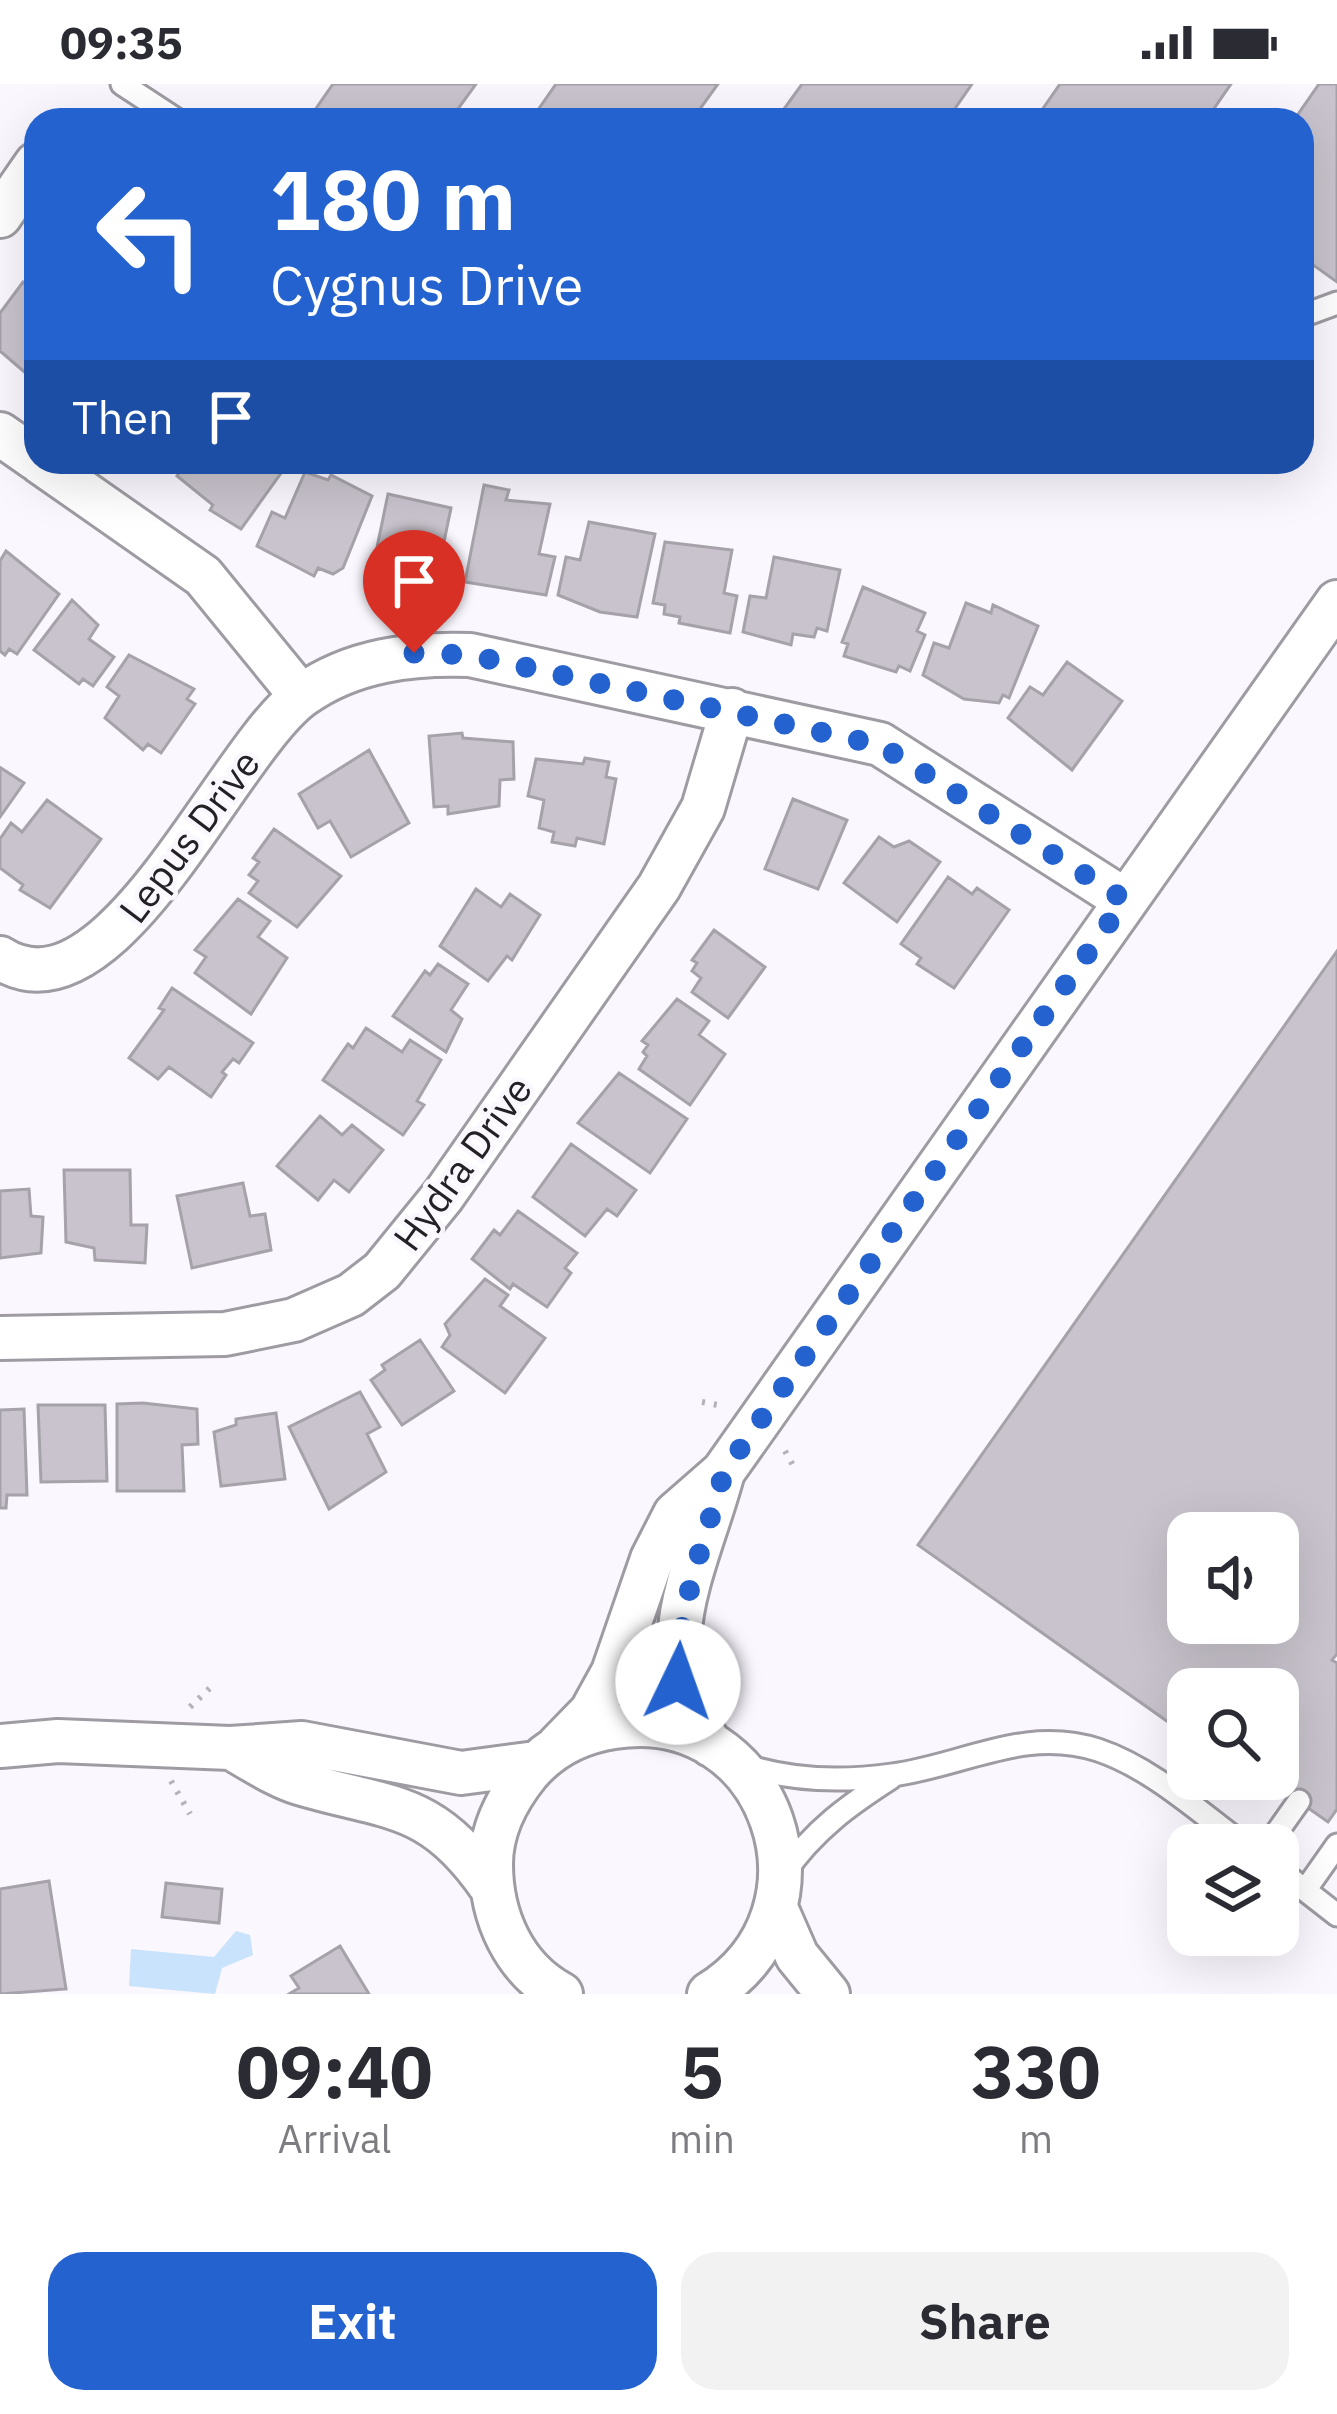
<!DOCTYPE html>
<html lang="en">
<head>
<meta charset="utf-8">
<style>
  :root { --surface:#fff; --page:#f2f2f3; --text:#2b2b33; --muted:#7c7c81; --accent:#2462cf }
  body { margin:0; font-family:"IBM Plex Sans",sans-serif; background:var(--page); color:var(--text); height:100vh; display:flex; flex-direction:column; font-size:45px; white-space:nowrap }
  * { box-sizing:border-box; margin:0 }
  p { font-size:39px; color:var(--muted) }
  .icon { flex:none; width:66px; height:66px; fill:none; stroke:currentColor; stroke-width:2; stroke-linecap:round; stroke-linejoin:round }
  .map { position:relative; height:1910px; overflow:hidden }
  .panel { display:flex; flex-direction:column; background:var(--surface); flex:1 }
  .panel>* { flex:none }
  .banner { position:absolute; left:24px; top:24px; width:1290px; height:366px; border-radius:36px; box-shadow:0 12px 48px #0002; background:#2462cf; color:#fff; overflow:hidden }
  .controls { position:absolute; left:1167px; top:1428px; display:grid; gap:24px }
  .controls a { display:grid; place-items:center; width:132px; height:132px; border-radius:24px; background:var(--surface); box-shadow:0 12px 48px #0002; font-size:60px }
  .pin { position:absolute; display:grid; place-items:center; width:102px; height:102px; color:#fff; margin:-123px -51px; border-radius:50% 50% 50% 0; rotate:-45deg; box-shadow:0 0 12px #0007 }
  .pin .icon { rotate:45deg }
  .me { position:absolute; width:132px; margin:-66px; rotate:3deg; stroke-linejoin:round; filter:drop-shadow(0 0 9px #0008) }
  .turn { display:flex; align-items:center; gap:42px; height:252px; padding:0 48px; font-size:54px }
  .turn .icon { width:156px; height:156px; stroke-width:2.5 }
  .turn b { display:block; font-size:84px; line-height:102px }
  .then { display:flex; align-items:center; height:114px; padding:0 48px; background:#0003; gap:24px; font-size:45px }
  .eta { display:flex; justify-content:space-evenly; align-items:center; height:204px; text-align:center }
  .eta b { font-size:72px; font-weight:700; line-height:84px }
  .action { display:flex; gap:24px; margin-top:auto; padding:24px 48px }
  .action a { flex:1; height:138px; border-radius:36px; background:var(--accent); color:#fff; font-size:48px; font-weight:700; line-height:138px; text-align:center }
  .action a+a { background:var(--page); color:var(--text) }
  .status { display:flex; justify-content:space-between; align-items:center; height:84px; padding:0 60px; background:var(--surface); direction:ltr }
  .status svg { height:33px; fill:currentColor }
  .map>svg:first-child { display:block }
  .water { fill:#c8e3fb }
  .building { fill:#c8c3cc; stroke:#a6a2aa; stroke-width:3; fill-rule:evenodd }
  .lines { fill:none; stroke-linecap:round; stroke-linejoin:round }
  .lane-casing { stroke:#9e9ba3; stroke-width:27 }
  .street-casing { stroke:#9e9ba3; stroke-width:48 }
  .path { stroke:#b5b3b9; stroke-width:6; stroke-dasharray:3 9; stroke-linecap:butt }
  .lane { stroke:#fff; stroke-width:21 }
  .street { stroke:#fff; stroke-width:42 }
  .route { stroke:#2462cf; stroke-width:21; stroke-dasharray:0 37.8 }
  .labels { text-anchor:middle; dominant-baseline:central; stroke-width:9; stroke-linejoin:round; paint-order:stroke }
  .street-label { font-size:39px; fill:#222124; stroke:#faf7ff }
</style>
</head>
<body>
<div class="status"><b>09:35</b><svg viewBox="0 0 49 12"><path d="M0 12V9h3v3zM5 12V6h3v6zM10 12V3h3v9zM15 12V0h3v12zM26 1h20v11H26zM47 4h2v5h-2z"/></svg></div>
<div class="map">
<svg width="1337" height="1910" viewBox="0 0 1337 1910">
  <rect width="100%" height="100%" fill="#faf7ff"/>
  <path class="water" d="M236,1847l14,4 3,20 -31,13 -7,26 -86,-8 2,-37 83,8z"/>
  <path class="building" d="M333,0h143l-26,36h-142z
    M556,0h162l-26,36h-161z
    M802,0h170l-25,36h-171z
    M1060,0h171l-25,36h-171z
    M1319,0h18v198l-35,-25v-137h-8z
    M23,198l13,9v91l-36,-31v-38z
    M187,378h102l-48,67 -31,-19 3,-5 -36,-29z
    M305,388l23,8 3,-5 41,21 -29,72 -10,6 -15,-6 -4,8 -57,-30 15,-34 13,6z
    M484,401l25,5 -3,10 44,4 -11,50 16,3 -9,38 -81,-13z
    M388,410l63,14 -15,72 -49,-5 2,-11 -15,-2z
    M589,438l66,12 -18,83 -37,-5 -42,-17 8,-38 14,3z
    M665,458l67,8 -8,43 13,3 -7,37 -51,-10 1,-6 -16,-3 1,-9 -12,-2z
    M6,467l53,43 -42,60 -8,-5 -4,6 -5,-4v-90z
    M774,473l66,13 -13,61 -10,-3 -3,9 -21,-3 -2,11 -48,-13 7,-36 16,2z
    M863,503l62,26 -8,18 8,4 -15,36 -11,-5 -3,6 -52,-16 4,-12 -6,-2z
    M72,516l26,25 -9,14 25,18 -21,29 -10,-7 -4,5 -45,-34z
    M966,519l25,10 2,-8 45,21 -29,72 -6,-3 -4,8 -35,-4 -41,-24 11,-32 15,5z
    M129,571l65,34 -7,10 8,5 -34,49 -13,-9 -5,6 -38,-32 14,-22 -12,-9z
    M1067,578l55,39 -50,69 -64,-52 22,-31 13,8z
    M462,649l1,5 50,4 1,37 -14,1 -1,26 -51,8v-8l-14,1 -5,-71z
    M369,666l40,73 -58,34 -21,-36 -12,7 -19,-34z
    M585,674l24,4 -3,15 10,2 -12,65 -27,-6 -2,8 -23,-4 2,-10 -15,-4 5,-28 -16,-4 8,-37 47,5z
    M1,684l23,15 -24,34v-47z
    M793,715l54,21 -29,69 -53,-20z
    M47,716l54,39 -51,69 -30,-18 3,-5 -23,-17v-29l11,-16 11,9z
    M274,745l67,47 -44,51 -48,-34 9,-12 -9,-6 10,-13 -6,-4z
    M879,753l15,10 15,-6 31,21 -43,60 -53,-39z
    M948,793l24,17 5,-6 32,22 -55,78 -37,-24 4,-6 -20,-14z
    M476,805l25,18 9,-13 30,21 -28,45 -5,-4 -19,25 -48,-35z
    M238,815l32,22 -12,16 29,21 -36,56 -56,-41 11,-16 -11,-7z
    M714,846l51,37 -37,51 -36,-26 9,-14 -9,-7 5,-8 -5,-3z
    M1337,867v703l-5,6 5,3v146l-9,13 -61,-43h11v-90h-90v47l-270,-191zM1188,1449h90v90h-90z
    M438,880l30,20 -17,26 11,9 -16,33 -53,-36 32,-45 5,4z
    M172,904l81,55 -14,20 -6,-4 -11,13 4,3 -15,22 -42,-30 -11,12 -29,-21 35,-48 -5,-2z
    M677,915l32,22 -10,14 26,19 -35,51 -51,-36 8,-13 -4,-4 5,-7 -6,-4z
    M366,944l36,24 8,-12 31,20 -24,41 7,4 -21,30 -80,-55 25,-36 5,4z
    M619,989l68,46 -37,54 -72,-50z
    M320,1032l22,19 10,-10 31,25 -34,42 -15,-12 -16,20 -41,-34z
    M571,1060l65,46 -19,26 -10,-7 -22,27 -52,-39z
    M64,1086h66l1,55h16l-2,38 -50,-3 -1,-12 -28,-6z
    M243,1099l7,33 15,-2 6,36 -79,18 -15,-72z
    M29,1105l2,27 12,1 -2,36 -41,5v-67z
    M518,1127l59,42 -12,15 6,5 -24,34 -34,-23 -3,5 -38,-30 22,-29 6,5z
    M485,1195l23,16 -8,11 45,32 -40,55 -63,-46 8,-12 -5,-11z
    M420,1256l34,51 -52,34 -31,-45 14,-10 -3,-5z
    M360,1308l20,35 -13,7 19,38 -57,37 -40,-82z
    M143,1319l54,6 1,35 -16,1 2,46h-67v-87z
    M38,1321h67l2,76 -66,1z
    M24,1325l3,86h-20l-1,13h-6v-98z
    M276,1329l9,66 -64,7 -7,-54 22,-7v-6z
    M49,1797l17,108 -66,5v-105z
    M166,1799l56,6 -3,34 -57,-6z
    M340,1862l29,48h-80l10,-6 -8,-12z"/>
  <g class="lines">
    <g class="lane-casing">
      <path id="lane" d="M122,0l55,36
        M1302,232l35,-13
        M747,1682c47,15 95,16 145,9 71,-9 132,-49 206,-25 54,18 101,62 146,95
        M1268,1761l31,-44
        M1278,1785l59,46
        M785,1788c29,-42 64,-67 106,-94
        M1306,1805l31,-44"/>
    </g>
    <g class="street-casing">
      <path id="street" d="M0,132l36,-52
        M0,350l36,25
        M40,378l163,114 98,120
        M0,874c111,71 227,-209 303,-263 49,-35 109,-42 167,-40l410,89 245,156
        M0,1254l225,-4 69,-14 57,-25 31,-24 61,-75 216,-309 44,-79 29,-98
        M711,1661c-66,-92 -14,-176 12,-273
        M0,1662l58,-5 172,7 72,-5 159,30 75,-10
        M558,1662l33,-34 22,-40 39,-113 23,-45 48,-42 614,-870
        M231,1664c22,12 45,28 68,35 90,27 132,17 192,104
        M776,1824l21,48 31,38
        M561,1910c-48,-26 -70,-78 -70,-130 0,-34 16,-65 37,-91 22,-26 53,-41 86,-46 158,-25 230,184 95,267"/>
    </g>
    <path class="path" d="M702,1318l21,4
      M785,1367l10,18
      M190,1623l21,-20
      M171,1697l19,33"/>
    <use href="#lane" class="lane"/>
    <use href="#street" class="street"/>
  </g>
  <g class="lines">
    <path class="route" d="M414,569l56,2 410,90 245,155 -401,572c-20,72 -47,135 -46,210"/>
  </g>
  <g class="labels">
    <g class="street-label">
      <text transform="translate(189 752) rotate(-53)">Lepus Drive</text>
      <text transform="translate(462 1079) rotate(-54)">Hydra Drive</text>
    </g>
  </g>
</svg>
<div class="controls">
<a><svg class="icon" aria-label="sound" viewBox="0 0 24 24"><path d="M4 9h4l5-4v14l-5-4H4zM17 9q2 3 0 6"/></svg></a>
<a><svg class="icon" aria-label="search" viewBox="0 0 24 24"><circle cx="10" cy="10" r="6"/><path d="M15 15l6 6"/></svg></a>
<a><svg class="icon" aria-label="layers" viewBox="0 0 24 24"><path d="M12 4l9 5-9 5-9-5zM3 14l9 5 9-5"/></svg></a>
</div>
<div class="pin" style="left:414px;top:569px;background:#d93025"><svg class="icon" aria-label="arrive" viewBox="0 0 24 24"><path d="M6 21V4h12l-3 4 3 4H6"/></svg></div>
<svg class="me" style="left:678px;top:1598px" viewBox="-20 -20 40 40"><circle r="19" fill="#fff"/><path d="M0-13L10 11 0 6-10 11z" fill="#2462cf"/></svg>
<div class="banner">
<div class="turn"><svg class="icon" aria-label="left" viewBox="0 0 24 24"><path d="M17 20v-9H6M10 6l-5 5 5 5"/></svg><div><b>180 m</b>Cygnus Drive</div></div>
<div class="then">Then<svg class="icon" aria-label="arrive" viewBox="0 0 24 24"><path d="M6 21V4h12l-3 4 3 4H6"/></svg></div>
</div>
</div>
<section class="panel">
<div class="eta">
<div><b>09:40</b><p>Arrival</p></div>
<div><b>5</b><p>min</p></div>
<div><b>330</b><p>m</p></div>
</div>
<div class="action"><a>Exit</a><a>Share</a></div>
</section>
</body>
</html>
